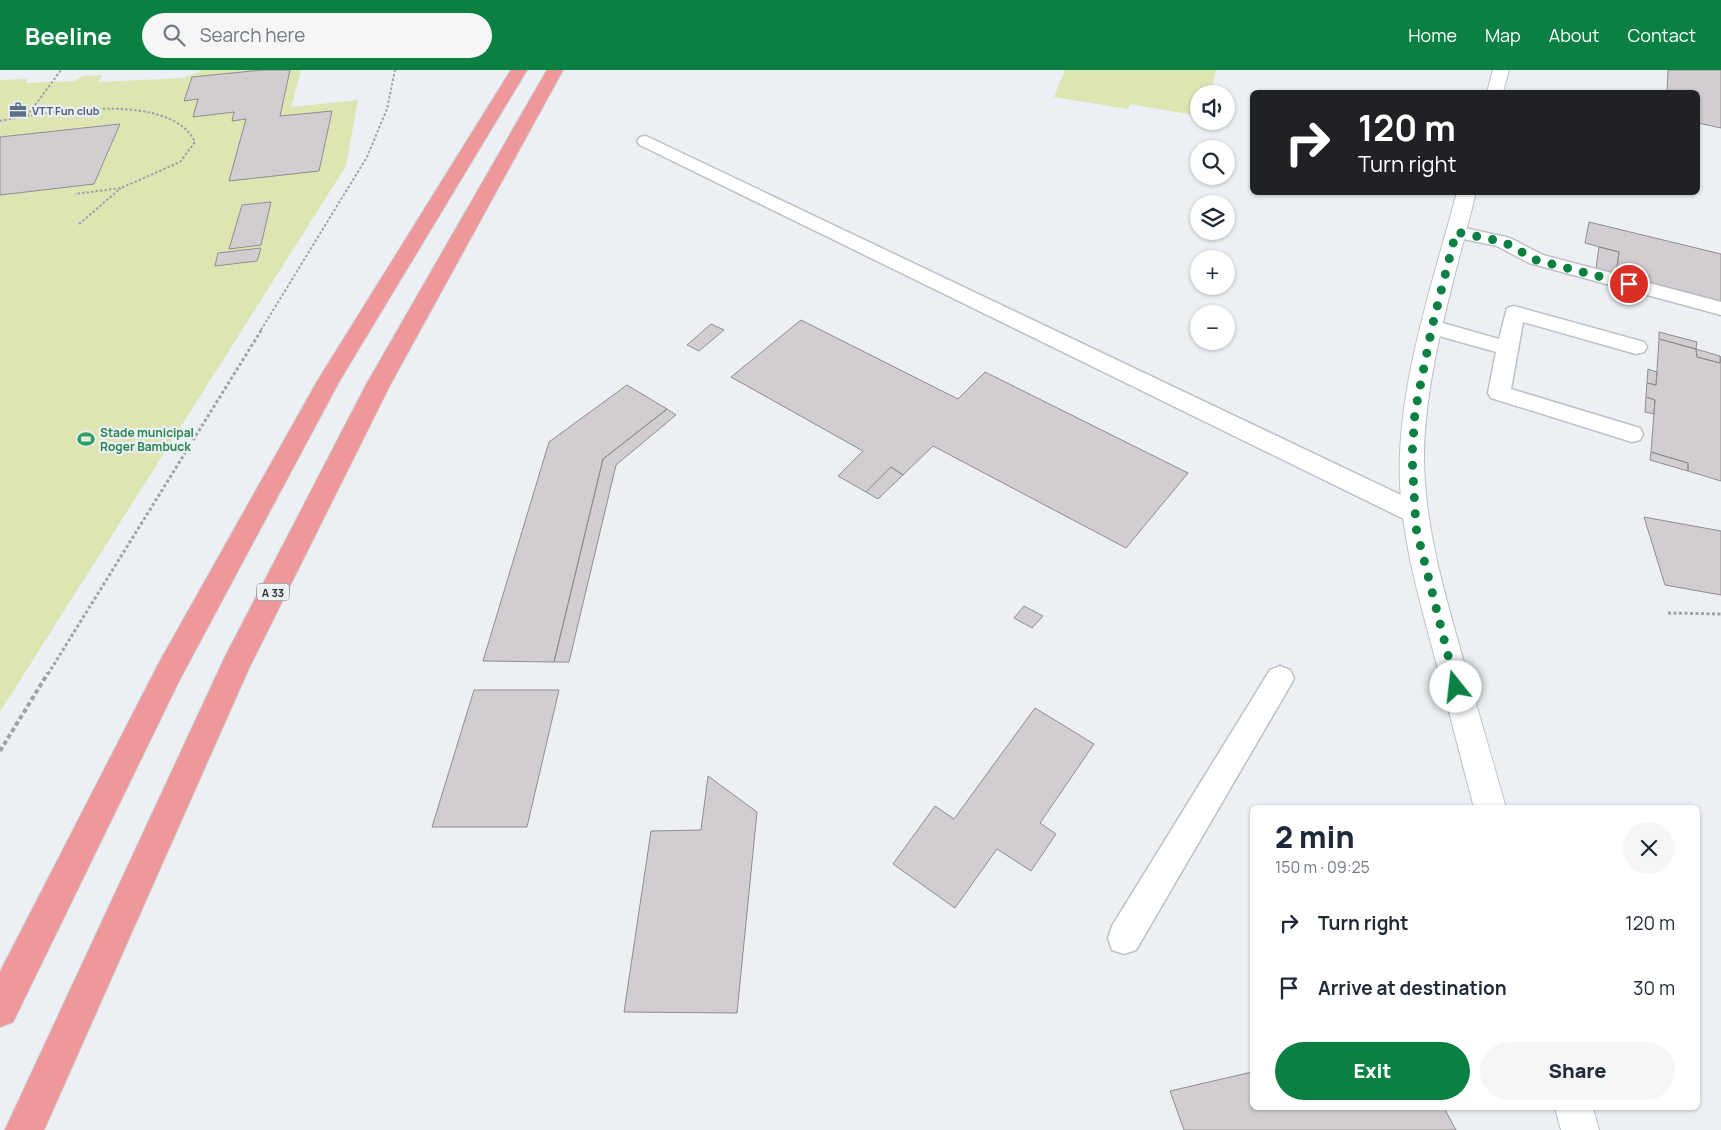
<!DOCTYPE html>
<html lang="en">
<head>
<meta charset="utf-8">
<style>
  :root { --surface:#fff; --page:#f6f6f7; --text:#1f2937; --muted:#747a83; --accent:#0b8043 }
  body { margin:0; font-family:Manrope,sans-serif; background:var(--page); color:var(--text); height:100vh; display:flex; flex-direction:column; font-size:19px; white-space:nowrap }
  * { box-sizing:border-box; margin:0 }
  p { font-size:16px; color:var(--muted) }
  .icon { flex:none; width:28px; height:28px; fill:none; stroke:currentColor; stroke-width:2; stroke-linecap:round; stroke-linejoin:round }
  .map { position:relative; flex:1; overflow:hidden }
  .sheet { position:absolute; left:1250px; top:735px; width:450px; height:305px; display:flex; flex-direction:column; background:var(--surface); border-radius:8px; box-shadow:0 1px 4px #0004 }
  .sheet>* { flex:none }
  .guide { position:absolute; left:1250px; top:20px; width:450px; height:105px; border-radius:8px; box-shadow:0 1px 4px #0004; background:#202124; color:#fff; overflow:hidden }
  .fabs { position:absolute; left:1190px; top:15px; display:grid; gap:10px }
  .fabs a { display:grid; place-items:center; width:45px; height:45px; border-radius:50%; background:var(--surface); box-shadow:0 1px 4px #0004; font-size:25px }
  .pin { position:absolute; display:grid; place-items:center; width:42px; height:42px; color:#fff; margin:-21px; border:2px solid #fff; border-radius:50%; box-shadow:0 1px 5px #0007 }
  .me { position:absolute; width:55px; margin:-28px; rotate:344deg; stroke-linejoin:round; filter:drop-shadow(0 0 4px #0008) }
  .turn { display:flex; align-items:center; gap:18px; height:105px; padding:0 25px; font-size:22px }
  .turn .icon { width:65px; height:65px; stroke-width:2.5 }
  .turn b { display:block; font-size:35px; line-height:42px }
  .round { display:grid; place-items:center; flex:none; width:52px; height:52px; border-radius:26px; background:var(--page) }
  .head { display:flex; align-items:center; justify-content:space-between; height:85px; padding:0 25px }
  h1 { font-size:30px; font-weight:800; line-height:38px }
  .action { display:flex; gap:10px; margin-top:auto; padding:10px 25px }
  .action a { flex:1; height:58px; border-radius:30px; background:var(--accent); color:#fff; font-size:20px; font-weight:800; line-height:58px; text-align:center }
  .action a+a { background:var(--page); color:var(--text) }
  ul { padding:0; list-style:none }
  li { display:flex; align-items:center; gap:15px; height:65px; padding:0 25px }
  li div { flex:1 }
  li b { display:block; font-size:19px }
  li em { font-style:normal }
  header { display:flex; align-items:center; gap:30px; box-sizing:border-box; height:70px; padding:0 25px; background:var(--accent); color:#fff }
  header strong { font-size:24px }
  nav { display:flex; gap:28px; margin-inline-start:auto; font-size:18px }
  .search { width:350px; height:45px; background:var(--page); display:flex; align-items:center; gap:12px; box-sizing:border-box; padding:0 18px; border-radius:28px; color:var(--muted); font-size:19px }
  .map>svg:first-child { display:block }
  .green { fill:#dde5b3 }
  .building { fill:#d1cdd1; stroke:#908d90 }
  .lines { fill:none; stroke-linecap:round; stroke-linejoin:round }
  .service-casing { stroke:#bdc1c5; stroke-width:3 }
  .tertiary-casing { stroke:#bdc1c5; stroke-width:2 }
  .motorway-casing { stroke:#cccdcd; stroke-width:2 }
  .path-far2 { stroke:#a0a3a6; stroke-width:2; stroke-dasharray:2.5 2; stroke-linecap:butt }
  .path-far1 { stroke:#a0a3a6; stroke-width:3; stroke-dasharray:3 2.5; stroke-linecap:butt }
  .path { stroke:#a0a3a6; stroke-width:4; stroke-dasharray:4.5 3; stroke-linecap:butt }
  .service { fill:#fff; fill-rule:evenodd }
  .tertiary { fill:#fff; fill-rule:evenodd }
  .motorway { fill:#ef989c; fill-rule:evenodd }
  .route { stroke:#0b8043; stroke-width:9; stroke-dasharray:0 16.2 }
  .labels { text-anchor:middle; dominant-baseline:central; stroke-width:4.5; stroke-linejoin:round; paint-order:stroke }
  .far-service-label { font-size:11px; font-weight:bold; fill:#4e5e75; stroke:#ecf0f5; text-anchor:start }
  .shield { fill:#ecf0f5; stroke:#66686a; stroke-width:1 }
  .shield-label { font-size:11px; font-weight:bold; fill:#2c2e2f }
  .leisure-label { font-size:12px; font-weight:bold; fill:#27864d; stroke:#ecf0f5; text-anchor:start }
</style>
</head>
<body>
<header>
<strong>Beeline</strong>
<div class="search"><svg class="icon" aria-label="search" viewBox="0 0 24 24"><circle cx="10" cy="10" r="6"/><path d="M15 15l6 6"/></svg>Search here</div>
<nav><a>Home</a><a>Map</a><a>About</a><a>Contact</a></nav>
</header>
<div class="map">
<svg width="1721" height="1060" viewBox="0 0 1721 1060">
  <rect width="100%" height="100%" fill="#ecf0f5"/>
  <path class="green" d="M202,0h99l-10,37 67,-7 -12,66 -346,546v-632l27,-1 -1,4 48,-2 9,-5 19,-1 -4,7 86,-4z
    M1065,0h151l-5,24h-12v22l-69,-12 -2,5 -74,-12z"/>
  <path class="building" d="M262,0h28l-10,46 52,-5 -13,60 -90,10 17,-62 -14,2 2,-9 -41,5 5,-18 -14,2 8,-24z
    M1668,0h53v58l-23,-5v-31h-31z
    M120,54l-26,60 -94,11v-58z
    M271,132l-10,43 -32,4 13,-44z
    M1589,152l132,32v47l-73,-19 1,-6 -32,-8 2,-16 -34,-9z
    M1599,177l20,5 -2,16 32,8 -1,6 -52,-14z
    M261,178l-4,13 -42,5 3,-13z
    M801,250l157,79 27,-27 203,101 -62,75 -193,-102 -30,29 -12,-8 -25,25 -28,-16 25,-25 -132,-74z
    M711,254l13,6 -25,21 -12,-6z
    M1659,262l38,10 -1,7 -37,-10z
    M1659,269l37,10 1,8 23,6 1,-7v125l-33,-10v-8l-37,-11 4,-52 -9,-3 1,-14 9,2z
    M1696,279l24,7v7l-23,-6z
    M1648,299l9,3 -1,13 -9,-2z
    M627,315l40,24 -64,50 -49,203 -71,-1 66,-219z
    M1646,327l9,3 -1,14 -9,-2z
    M667,339l9,6 -60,50 -47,197h-15l49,-203z
    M1651,382l37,11v8l-38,-11z
    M891,397l12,8 -25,24 -12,-7z
    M1644,447l77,14v64l-56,-10z
    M1024,536l19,10 -11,12 -18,-10z
    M474,620h85l-32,137h-95z
    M1035,638l59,36 -54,79 16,11 -25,37 -34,-22 -42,59 -62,-44 42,-58 19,13z
    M708,706l49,36 -20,201 -113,-1 27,-181 50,-1z
    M1252,1002v36h192l12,22h-272l-14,-39z"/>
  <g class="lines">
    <g class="service-casing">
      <path id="service" d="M646,66l778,370 3,7 -3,7 -9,2 -9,-2 -766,-375 -3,-4 3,-4z
        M1456,156l54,12 33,17 178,47v13l-192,-52 -32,-17 -48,-10 -2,-4 2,-4z
        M1514,236l130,36 3,5 -3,5 -8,2 -113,-32 -12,67 129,39 3,6 -3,6 -8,2 -141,-44 -3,-5 8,-41 -71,-20 -3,-5 3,-5 7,-2 67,19 8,-31z
        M1280,596l10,4 4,8 -4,8 -154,264 -12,4 -12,-4 -4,-12 4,-12 158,-256z"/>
    </g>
    <g class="tertiary-casing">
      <path id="tertiary" d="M1493,0h16l-6,22h-16z
        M1457,122h19c-20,83 -51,178 -52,263 0,67 18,129 36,193 15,53 31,106 46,160h-32c-14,-54 -28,-108 -42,-161 -17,-64 -35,-127 -32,-193 4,-89 34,-176 57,-262z
        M1555,1038h38l6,22h-38z"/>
    </g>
    <g class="motorway-casing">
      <path id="motorway" d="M511,0h16l-187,310 -160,299 -167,343 -13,5v-55l160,-311 158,-281z
        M547,0h16l-173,315 -141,283 -205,462h-39l220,-473 141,-272z"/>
    </g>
    <path class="path-far2" d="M27,46l34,-46
      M0,51c45,-9 171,-31 195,21l-15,20 -59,26 -46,6
      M79,154l42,-36
      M261,260l106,-173 20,-48 8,-39"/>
    <path class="path-far1" d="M1668,543l53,1
      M48,604l214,-345"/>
    <path class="path" d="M0,681l48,-78"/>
    <use href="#service" class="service"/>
    <use href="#tertiary" class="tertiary"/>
    <use href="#motorway" class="motorway"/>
  </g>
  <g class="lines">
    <path class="route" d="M1456,617l-40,-159 -4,-72 3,-44 17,-85 24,-95 48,10 32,18 93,24"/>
  </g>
  <defs>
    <g id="office-bare" transform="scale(1.35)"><path d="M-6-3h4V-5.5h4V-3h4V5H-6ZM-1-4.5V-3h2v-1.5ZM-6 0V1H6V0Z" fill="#5c6f8a" stroke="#ecf0f5" stroke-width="2.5" paint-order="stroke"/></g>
    <g id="stadium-bare" transform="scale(1.35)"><path d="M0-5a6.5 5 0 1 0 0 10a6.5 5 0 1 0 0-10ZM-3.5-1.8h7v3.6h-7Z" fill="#2e9e5b" stroke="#ecf0f5" stroke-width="2.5" paint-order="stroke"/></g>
  </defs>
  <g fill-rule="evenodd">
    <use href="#office-bare" x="18" y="40"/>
    <use href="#stadium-bare" x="86" y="369"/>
  </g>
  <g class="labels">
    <g class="far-service-label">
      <text x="32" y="40">VTT Fun club</text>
    </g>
    <rect class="shield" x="257" y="513.5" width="32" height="17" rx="4"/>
    <g class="shield-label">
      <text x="273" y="522">A 33</text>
    </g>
    <g class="leisure-label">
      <text x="100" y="362">Stade municipal<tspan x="100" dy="14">Roger Bambuck</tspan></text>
    </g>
  </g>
</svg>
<div class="fabs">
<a><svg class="icon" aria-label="sound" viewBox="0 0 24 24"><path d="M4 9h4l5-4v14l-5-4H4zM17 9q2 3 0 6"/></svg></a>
<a><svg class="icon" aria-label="search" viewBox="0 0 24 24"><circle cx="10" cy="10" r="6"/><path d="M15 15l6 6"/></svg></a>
<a><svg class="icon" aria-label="layers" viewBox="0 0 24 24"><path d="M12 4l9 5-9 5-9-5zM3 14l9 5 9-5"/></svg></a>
<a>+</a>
<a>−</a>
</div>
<div class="pin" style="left:1629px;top:214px;background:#d93025"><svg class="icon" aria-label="arrive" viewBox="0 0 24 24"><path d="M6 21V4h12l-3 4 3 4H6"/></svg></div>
<svg class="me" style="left:1456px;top:617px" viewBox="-20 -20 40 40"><circle r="19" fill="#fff"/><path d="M0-13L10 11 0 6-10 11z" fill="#0b8043"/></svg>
<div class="guide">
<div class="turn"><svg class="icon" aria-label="right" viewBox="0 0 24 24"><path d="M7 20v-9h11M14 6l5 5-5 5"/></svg><div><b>120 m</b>Turn right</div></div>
</div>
<section class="sheet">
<div class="head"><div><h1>2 min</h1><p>150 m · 09:25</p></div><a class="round"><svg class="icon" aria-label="close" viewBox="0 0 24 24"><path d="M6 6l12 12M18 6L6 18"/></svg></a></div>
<ul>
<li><svg class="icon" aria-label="right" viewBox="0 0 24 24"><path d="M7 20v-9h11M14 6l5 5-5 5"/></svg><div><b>Turn right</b></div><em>120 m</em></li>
<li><svg class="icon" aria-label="arrive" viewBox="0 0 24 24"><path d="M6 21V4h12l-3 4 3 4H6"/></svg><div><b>Arrive at destination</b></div><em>30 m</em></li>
</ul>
<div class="action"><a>Exit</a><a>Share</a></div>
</section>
</div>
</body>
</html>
